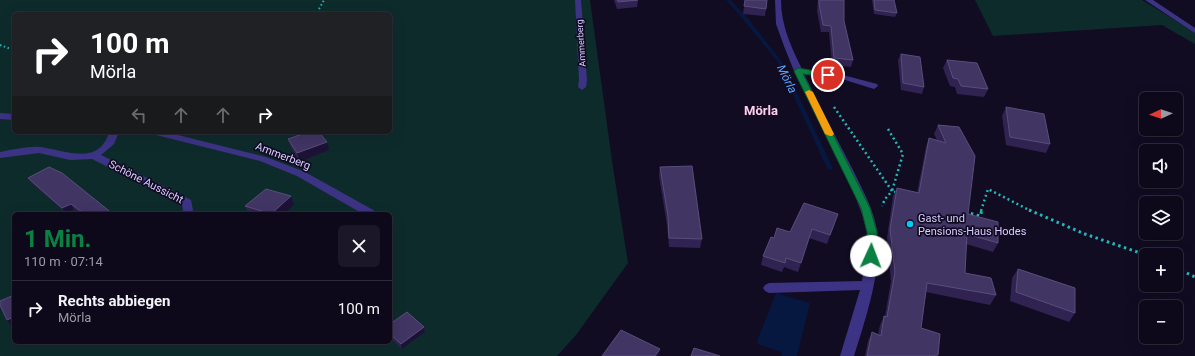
<!DOCTYPE html>
<html lang="de">
<head>
<meta charset="utf-8">
<style>
  :root { --surface:#0d091a; --page:#1b1727; --text:#f1f3f6; --muted:#9a9aa2; --line:#2d2a39; --accent:#0b8043 }
  body { margin:0; font-family:Roboto,sans-serif; background:var(--page); color:var(--text); height:100vh; display:flex; flex-direction:column; font-size:15px; white-space:nowrap }
  * { box-sizing:border-box; margin:0 }
  p { font-size:13px; color:var(--muted) }
  .icon { flex:none; width:22px; height:22px; fill:none; stroke:currentColor; stroke-width:2; stroke-linecap:round; stroke-linejoin:round }
  .map { position:relative; flex:1; overflow:hidden }
  .details { position:absolute; left:12px; top:212px; width:380px; height:132px; display:flex; flex-direction:column; background:var(--surface); border-radius:6px; box-shadow:0 4px 16px #0002,0 0 0 1px var(--line) }
  .details>* { flex:none }
  .guide { position:absolute; left:12px; top:12px; width:380px; height:122px; border-radius:6px; box-shadow:0 4px 16px #0002,0 0 0 1px var(--line); background:#202124; color:#fff; overflow:hidden }
  .needle { width:26px; rotate:267deg }
  .buttons { position:absolute; left:1139px; top:92px; display:grid; gap:8px }
  .buttons a { display:grid; place-items:center; width:44px; height:44px; border-radius:6px; background:var(--surface); box-shadow:0 4px 16px #0002,0 0 0 1px var(--line); font-size:20px }
  .pin { position:absolute; display:grid; place-items:center; width:34px; height:34px; color:#fff; margin:-17px; border:2px solid #fff; border-radius:50%; box-shadow:0 1px 4px #0007 }
  .me { position:absolute; width:44px; margin:-22px; rotate:2deg; stroke-linejoin:round; filter:drop-shadow(0 0 3px #0008) }
  .turn { display:flex; align-items:center; gap:14px; height:84px; padding:0 12px; font-size:18px }
  .turn .icon { width:52px; height:52px; stroke-width:2.5 }
  .turn b { display:block; font-size:28px; line-height:34px }
  .lanes { display:flex; align-items:center; height:38px; padding:0 12px; background:#0003; justify-content:center; gap:20px; direction:ltr }
  .lanes .off { opacity:.35 }
  .round { display:grid; place-items:center; flex:none; width:42px; height:42px; border-radius:6px; background:var(--page) }
  .head { display:flex; align-items:center; justify-content:space-between; height:68px; padding:0 12px }
  h1 { font-size:24px; font-weight:700; line-height:30px; color:var(--accent) }
  ul { padding:0; list-style:none }
  li { display:flex; align-items:center; gap:12px; height:56px; padding:0 12px; border-top:1px solid var(--line) }
  li div { flex:1 }
  li b { display:block; font-size:15px }
  li em { font-style:normal }
  .map>svg:first-child { display:block }
  .green { fill:#0e2b2c; fill-rule:evenodd }
  .water { fill:#061740 }
  .lines { fill:none; stroke-linecap:round; stroke-linejoin:round }
  .stream { fill:#061740; fill-rule:evenodd }
  .path-far2 { stroke:#25b8ba; stroke-width:2; stroke-dasharray:1.5 2.5; stroke-linecap:butt }
  .path-far1 { stroke:#25b8ba; stroke-width:2.5; stroke-dasharray:2 3; stroke-linecap:butt }
  .path { stroke:#25b8ba; stroke-width:3; stroke-dasharray:2.5 3.5; stroke-linecap:butt }
  .minor { fill:#3c3384; fill-rule:evenodd }
  .wall { fill:#302351 }
  .shaded-wall { fill:#1c1236 }
  .building { fill:#413564; stroke:#594d7c }
  .route { fill:#0b8043; stroke:#07532c }
  .slow { fill:#f59e0b }
  .poi-dot { fill:#00ccf7; stroke:#110c22; stroke-width:1.5 }
  .labels { text-anchor:middle; dominant-baseline:central; stroke-width:3.5; stroke-linejoin:round; paint-order:stroke }
  .far-street-label { font-size:9px; fill:#d6ccff; stroke:#110c22 }
  .street-label { font-size:11px; fill:#d6ccff; stroke:#110c22 }
  .poi-label { font-size:11px; fill:#d6ccff; stroke:#110c22; text-anchor:start }
  .water-label { font-size:12px; font-style:italic; fill:#5aa6ff; stroke:#110c22 }
  .quarter-label { font-size:13px; font-weight:bold; fill:#ffceea; stroke:#110c22 }
</style>
</head>
<body>
<div class="map">
<svg width="1195" height="356" viewBox="0 0 1195 356">
  <rect width="100%" height="100%" fill="#110c22"/>
  <path class="green" d="M0,0h590l22,161 16,102 -52,72 -19,21h-557zM14,14h376v118h-376zM14,214h376v128h-376z
    M975,0h167l53,32v12l-33,-19 -169,11z"/>
  <path class="water" d="M776,293l34,10 -13,53h-15l-1,-4 -23,-8 -1,-3z"/>
  <g class="lines">
    <path class="stream" d="M726,0h4l16,16 36,46 51,106 -1,1 -2,1 -3,-2 -49,-106 -36,-44z"/>
    <path class="path-far2" d="M319,9l5,-9
      M0,45l14,5"/>
    <path class="path-far1" d="M834,107l58,84 -7,8 -3,7
      M888,129l15,25 -11,37 6,2
      M981,211l7,-22 43,22"/>
    <path class="path" d="M1029,210l56,24 61,21
      M965,212l15,4 2,-6
      M1176,268l19,9"/>
    <path class="minor" d="M575,0h6l6,80 -1,7 -4,3 -4,-3 1,-7z
      M775,0h6c0,25 10,47 21,69l41,6 34,9 1,2 -4,3 -32,-10 -38,-5c16,33 33,65 50,98 9,19 20,38 23,59 6,37 -12,90 -23,125h-14l20,-66 -91,3 -4,-2 -2,-3 2,-3 4,-2 93,-2 5,-36v-13l-5,-18 -10,-26 -58,-117 -10,-25 -8,-22z
      M1145,0h8l42,28v5z
      M0,113l14,1v6l-14,-1z
      M109,132h10l-5,12 -13,11 90,45 2,10 -2,4h-11l3,-4 -1,-6 -90,-45 -22,1 -31,-7 -39,5v-6c12,-2 28,-6 40,-5 25,3 59,20 69,-15z
      M150,132h16l100,25 39,15 70,39 1,3h-13l-66,-38 -37,-15 -108,-27z"/>
  </g>
  <path class="wall" d="M614,0h24l-1,7 -20,2z
    M745,0l21,9 -1,7 -22,-2z
    M818,0h26v21l9,39 -2,7 -19,-2 -3,-33h-8l-4,-21z
    M872,0h22l3,13 -2,4 -21,-3z
    M901,54l23,33 -2,7 -21,-4 -3,-30z
    M947,60l41,29 -4,8 -27,-3 -2,-7 -5,-1 -7,-18z
    M1006,107l44,37 -4,9 -40,-8 -4,-29z
    M938,125l21,2 9,87 30,29 -5,9 -27,-8 -1,29 31,22 -6,10 -64,-13 -5,36 17,27 -1,1h-72l3,-15 4,-9 6,3 2,-10 4,-9h1l6,-35 -4,-43 6,-42 4,-8 20,5 9,-46 3,-9 8,2 -3,-6z
    M288,139l41,11 -29,12 -9,-14z
    M660,167l42,72 -2,9 -31,-1 -2,-22 -8,-49z
    M28,178l85,36h-32l-7,-5 -8,4 -34,-30z
    M294,205l-10,9h-35l-4,-8z
    M835,223l-8,21 -18,-6 -11,34 -14,-5 -2,5 -21,-7 2,-9 11,-18 16,-6z
    M1018,269l57,44 -6,9 -59,-21 2,-23z
    M390,324l34,3 1,5 -23,17 -12,-12z"/>
  <path class="shaded-wall" d="M327,142l2,8 -29,12 -3,-9z
    M291,196l3,9 -10,9h-13z
    M71,204l3,5 -8,4 -4,-5z
    M838,214l-3,9 -8,21 3,-9z
    M14,317v12l-7,-9z
    M424,327l1,5 -23,17 -1,-5z
    M660,349l-1,7h-4z"/>
  <path class="building" d="M617,0h21l-20,2z
    M745,0h22l-1,9 -22,-3z
    M819,0h25v21l9,39 -19,-2 -3,-32 -8,-1 -4,-21z
    M874,0h20l3,13 -22,-3z
    M901,54l19,3 4,30 -21,-4z
    M947,60l30,3 11,26 -27,-3 -3,-7 -5,-1z
    M1006,107l38,7 6,30 -40,-7z
    M938,125l21,2 16,29 -7,58 30,8v21l-31,-9 -2,39 26,5 5,17 -69,-12 -6,45 19,6 -2,21h-3l-1,1h-67l5,-24 9,4 3,-20 3,1 8,-45 -5,-43 7,-41 22,5 10,-55 17,5z
    M308,132h11l8,10 -30,11 -9,-14z
    M692,166l10,73 -33,-1 -1,-22 -8,-49z
    M49,167l13,6 51,41h-28l-14,-10 -9,4 -34,-30z
    M266,189l25,7 -20,18 -26,-8z
    M804,203l34,11 -8,21 -18,-6 -11,34 -15,-5 -1,5 -22,-7 8,-19 3,1 3,-10 13,4z
    M1018,269l57,19v25l-59,-21z
    M14,295v22l-7,3 -7,-15v-4z
    M407,312l17,15 -23,17 -11,-10v-10z
    M621,330l39,19 -5,7h-53z
    M694,348l26,8h-29z"/>
  <path class="route" d="M798,68l30,5 4,2 -4,2 -25,-3 67,134 7,24 -1,24 -2,3h-7l-1,-3 1,-24 -6,-24 -67,-137z"/>
  <path class="slow" d="M809,90l4,2 21,42 -2,2h-2l-5,-2 -20,-42z"/>
  <circle class="poi-dot" cx="910" cy="224" r="4"/>
  <g class="labels">
    <g class="far-street-label">
      <text transform="translate(581 43) rotate(-94)">Ammerberg</text>
    </g>
    <g class="street-label">
      <text transform="translate(283 156) rotate(21)">Ammerberg</text>
      <text transform="translate(146 182) rotate(27)">Schöne Aussicht</text>
    </g>
    <g class="poi-label">
      <text x="918" y="218">Gast- und<tspan x="918" dy="13">Pensions-Haus Hodes</tspan></text>
    </g>
    <g class="water-label">
      <text transform="translate(787 79) rotate(64)">Mörla</text>
    </g>
    <g class="quarter-label">
      <text x="761" y="110">Mörla</text>
    </g>
  </g>
</svg>
<div class="buttons">
<a><svg class="needle" viewBox="-14 -14 28 28"><path d="M0-13l5 13h-10z" fill="#e53935"/><path d="M0 13l5-13h-10z" fill="#9a9aa2"/></svg></a>
<a><svg class="icon" aria-label="sound" viewBox="0 0 24 24"><path d="M4 9h4l5-4v14l-5-4H4zM17 9q2 3 0 6"/></svg></a>
<a><svg class="icon" aria-label="layers" viewBox="0 0 24 24"><path d="M12 4l9 5-9 5-9-5zM3 14l9 5 9-5"/></svg></a>
<a>+</a>
<a>−</a>
</div>
<div class="pin" style="left:828px;top:75px;background:#d93025"><svg class="icon" aria-label="arrive" viewBox="0 0 24 24"><path d="M6 21V4h12l-3 4 3 4H6"/></svg></div>
<svg class="me" style="left:871px;top:256px" viewBox="-20 -20 40 40"><circle r="19" fill="#fff"/><path d="M0-13L10 11 0 6-10 11z" fill="#0b8043"/></svg>
<div class="guide">
<div class="turn"><svg class="icon" aria-label="right" viewBox="0 0 24 24"><path d="M7 20v-9h11M14 6l5 5-5 5"/></svg><div><b>100 m</b>Mörla</div></div>
<div class="lanes"><svg class="icon off" aria-label="left" viewBox="0 0 24 24"><path d="M17 20v-9H6M10 6l-5 5 5 5"/></svg><svg class="icon off" aria-label="ahead" viewBox="0 0 24 24"><path d="M12 20V5M6 11l6-6 6 6"/></svg><svg class="icon off" aria-label="ahead" viewBox="0 0 24 24"><path d="M12 20V5M6 11l6-6 6 6"/></svg><svg class="icon" aria-label="right" viewBox="0 0 24 24"><path d="M7 20v-9h11M14 6l5 5-5 5"/></svg></div>
</div>
<section class="details">
<div class="head"><div><h1>1 Min.</h1><p>110 m · 07:14</p></div><a class="round"><svg class="icon" aria-label="close" viewBox="0 0 24 24"><path d="M6 6l12 12M18 6L6 18"/></svg></a></div>
<ul>
<li><svg class="icon" aria-label="right" viewBox="0 0 24 24"><path d="M7 20v-9h11M14 6l5 5-5 5"/></svg><div><b>Rechts abbiegen</b><p>Mörla</p></div><em>100 m</em></li>
</ul>
</section>
</div>
</body>
</html>
